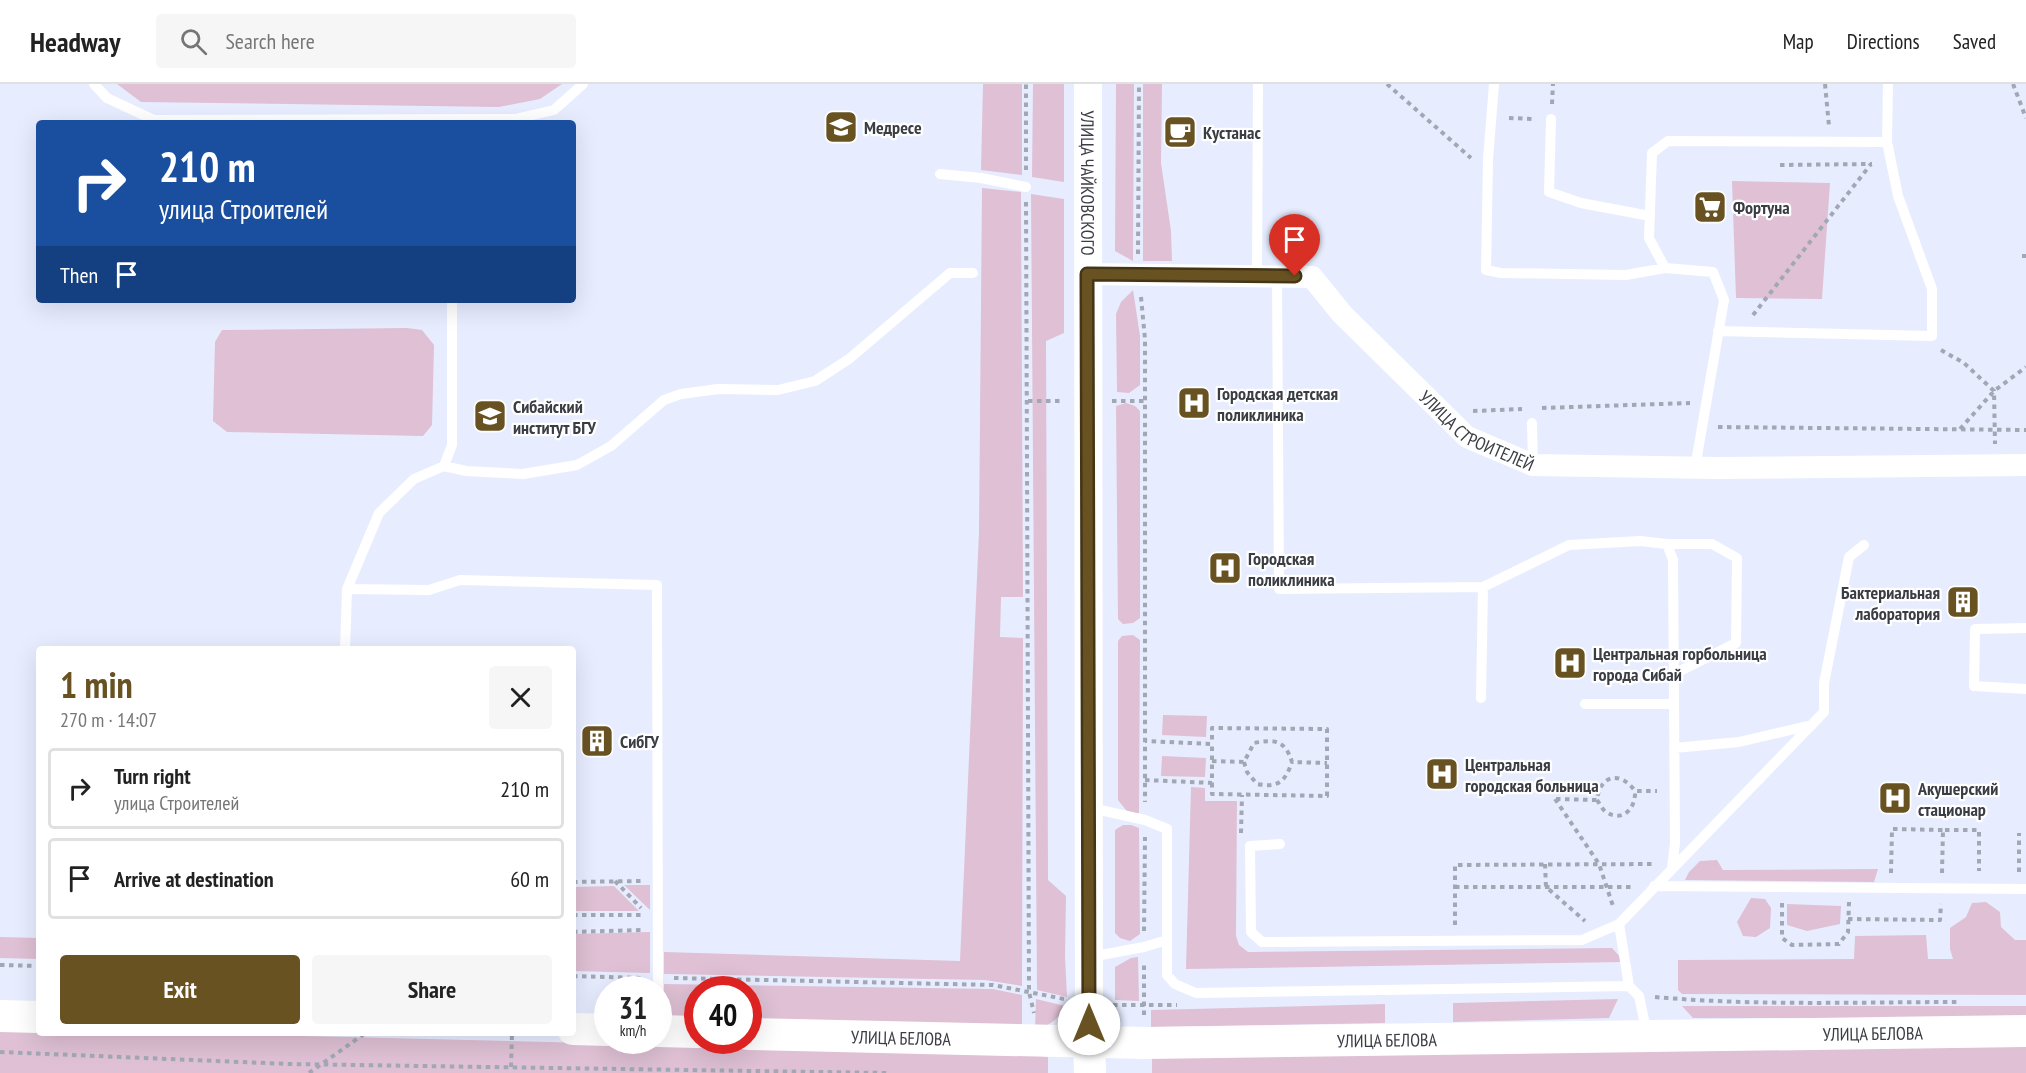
<!DOCTYPE html>
<html lang="en">
<head>
<meta charset="utf-8">
<style>
  :root { --surface:#fff; --page:#f6f6f6; --text:#222; --muted:#767676; --line:#e0e0e0; --accent:#695222 }
  body { margin:0; font-family:"PT Sans Narrow",sans-serif; background:var(--page); color:var(--text); height:100vh; display:flex; flex-direction:column; font-size:22px; white-space:nowrap }
  * { box-sizing:border-box; margin:0 }
  p { font-size:20px; color:var(--muted) }
  .icon { flex:none; width:33px; height:33px; fill:none; stroke:currentColor; stroke-width:2; stroke-linecap:round; stroke-linejoin:round }
  .map { position:relative; flex:1; overflow:hidden }
  .details { position:absolute; left:36px; top:562px; width:540px; height:390px; display:flex; flex-direction:column; background:var(--surface); border-radius:6px; box-shadow:0 6px 24px #0002 }
  .details>* { flex:none }
  .hud { position:absolute; left:36px; top:36px; width:540px; height:183px; border-radius:6px; box-shadow:0 6px 24px #0002; background:#1a4fa0; color:#fff; overflow:hidden }
  .speed { position:absolute; left:594px; top:892px; display:flex; gap:12px; font-size:30px; font-weight:700; text-align:center }
  .speed>* { display:grid; place-content:center; width:78px; height:78px; border-radius:50%; background:var(--surface); box-shadow:0 6px 24px #0002; line-height:1 }
  .speed small { font-size:15px; font-weight:400 }
  .speed .limit { border:9px solid #d22; background:#fff; color:#111 }
  .pin { position:absolute; display:grid; place-items:center; width:51px; height:51px; color:#fff; margin:-62px -26px; border-radius:50% 50% 50% 0; rotate:-45deg; box-shadow:0 0 6px #0007 }
  .pin .icon { rotate:45deg }
  .me { position:absolute; width:66px; margin:-33px; rotate:0deg; stroke-linejoin:round; filter:drop-shadow(0 0 4px #0008) }
  .turn { display:flex; align-items:center; gap:21px; height:126px; padding:0 24px; font-size:27px }
  .turn .icon { width:78px; height:78px; stroke-width:2.5 }
  .turn b { display:block; font-size:42px; line-height:51px }
  .then { display:flex; align-items:center; height:57px; padding:0 24px; background:#0003; gap:12px; font-size:22px }
  .round { display:grid; place-items:center; flex:none; width:63px; height:63px; border-radius:6px; background:var(--page) }
  .overview { display:flex; align-items:center; justify-content:space-between; height:102px; padding:0 24px }
  h1 { font-size:36px; font-weight:600; line-height:45px; color:var(--accent) }
  .cta { display:flex; gap:12px; margin-top:auto; padding:12px 24px }
  .cta a { flex:1; height:69px; border-radius:6px; background:var(--accent); color:#fff; font-size:24px; font-weight:600; line-height:69px; text-align:center }
  .cta a+a { background:var(--page); color:var(--text) }
  ul { padding:0; list-style:none }
  li { display:flex; align-items:center; gap:18px; height:81px; margin:0 12px 9px; padding:0 12px; border:3px solid var(--line); border-radius:6px }
  li div { flex:1 }
  li b { display:block; font-size:22px }
  li em { font-style:normal }
  header { display:flex; align-items:center; gap:36px; box-sizing:border-box; height:84px; padding:0 30px; background:var(--surface); border-bottom:2px solid var(--line) }
  header strong { font-size:28px }
  nav { display:flex; gap:33px; margin-inline-start:auto; font-size:21px }
  .search { width:420px; height:54px; background:var(--page); display:flex; align-items:center; gap:15px; box-sizing:border-box; padding:0 21px; border-radius:6px; color:var(--muted); font-size:22px }
  .map>svg:first-child { display:block }
  .green { fill:#dfc0d4 }
  .lines { fill:none; stroke-linecap:round; stroke-linejoin:round }
  .path { stroke:#a2a7b4; stroke-width:4; stroke-dasharray:4.5 4.5; stroke-linecap:butt }
  .service { stroke:#fff; stroke-width:10 }
  .minor { stroke:#fff; stroke-width:22 }
  .tertiary { stroke:#fff; stroke-width:28 }
  .secondary { stroke:#fff; stroke-width:32 }
  .route-casing { stroke:#443516; stroke-width:15 }
  .route { stroke:#695222; stroke-width:10 }
  .labels { text-anchor:middle; dominant-baseline:central; stroke-width:4.5; stroke-linejoin:round; paint-order:stroke }
  .poi-label { font-size:18px; font-weight:bold; fill:#3a3d43; stroke:#fff; text-anchor:start }
  .street-label { font-size:18px; fill:#3a3d43; stroke:#fff }
</style>
</head>
<body>
<header>
<strong>Headway</strong>
<div class="search"><svg class="icon" aria-label="search" viewBox="0 0 24 24"><circle cx="10" cy="10" r="6"/><path d="M15 15l6 6"/></svg>Search here</div>
<nav><a>Map</a><a>Directions</a><a>Saved</a></nav>
</header>
<div class="map">
<svg width="2026" height="989" viewBox="0 0 2026 989">
  <rect width="100%" height="100%" fill="#e7edff"/>
  <path class="green" d="M117,0h445l-22,15 -41,8 -358,-5z
    M983,0h39v91l-41,-5z
    M1033,0h31v98l-32,-5z
    M1116,0h18l-1,177 -18,-10z
    M1143,0h19l-1,79 10,68 1,30h-29z
    M1732,97l98,2 -8,116 -86,-1z
    M982,104l39,4 2,405h-22l-1,40 23,1 -1,348 -37,-6 -321,-6v-22l296,9 19,-429z
    M1031,110l33,5v134l-18,8 2,539 18,16 -1,60 2,41 -30,-7z
    M1133,206l7,46v49l-11,8 -12,-1 -1,-78 5,-12z
    M407,244l15,2 12,15 -2,80 -9,11 -196,-4 -14,-11 2,-79 7,-12z
    M1126,319l9,3 5,5v207l-7,5 -10,1 -5,-5 -2,-213z
    M1133,551l7,5 -1,173 -6,1 -7,-4 -8,-10v-159l4,-5z
    M1163,631l44,1 -1,21 -44,-2z
    M1162,672l44,2 -1,19 -44,-1z
    M1191,703l14,1v13h32l-1,135 3,9 9,7 364,-4 13,14 -439,7z
    M1123,741h8l8,3 1,106 -10,7 -10,-3 -5,-5v-103z
    M1717,776l6,10 155,-1 -4,13 -189,-2 4,-8 11,-11z
    M624,801h26v25z
    M614,802l25,25h-66v-24z
    M1751,814l14,1 6,9 -1,20 -14,9 -13,-1 -6,-14z
    M1986,818l14,10 1,15 14,13h11v55l-344,-1 -4,-4v-30l176,-1 1,-23 71,-1 2,24h25l-3,-10v-21l16,-11 6,-14z
    M1787,820l54,2 -1,18 -33,7 -20,-6z
    M650,848v41l-77,-2v-37z
    M0,853l39,1v21l-39,-1z
    M1138,873l1,44 -24,-1v-33l16,-9z
    M664,900l329,5 29,6v35l-273,-8 -1,-32h-50l-1,31 -25,-1 -8,-7z
    M1036,915l29,7c-6,13 -16,20 -30,24z
    M1618,915l-9,19 -156,4v-19z
    M1385,920v19l-234,4v-17z
    M1682,922h344v12h-333z
    M0,944l39,1v5h187l798,20 24,3v16h-1048z
    M2026,960v29h-874v-15z"/>
  <g class="lines">
    <path class="path" d="M1387,0l84,74
      M1825,0l4,42
      M2013,0l13,34
      M1552,20l1,-20
      M1509,34l25,1
      M1780,81l92,-1
      M1026,86v-86
      M1026,118l3,790 5,21
      M1138,170l1,-170
      M2022,172h4
      M1141,213l4,42v463
      M1753,231l118,-151
      M1941,266l23,13 30,28 1,53
      M1028,317h35
      M1112,317h34
      M1542,324l148,-5
      M1473,327l49,-2
      M1718,343l308,3
      M1960,345l34,-38 32,-24
      M1212,677l32,1 10,-19c21,-4 31,-3 38,19l35,1
      M1244,678l3,10 10,12c21,4 28,-2 35,-22
      M1145,696l67,3v-39l-67,-3
      M1212,699v11l115,2v-67l-115,-1v16
      M1555,715l44,65 14,42
      M1556,715l41,1c3,-26 24,-29 38,-9h22
      M1597,716c3,4 5,9 9,12 17,11 30,-4 29,-21
      M1241,749l1,-38
      M1545,780l1,23 39,34
      M2019,788v-39
      M1891,789l1,-44 51,1
      M1942,789l1,-43h36v41
      M615,797l26,27
      M573,798l68,-1
      M1455,803h176
      M1782,819v35l10,7 47,-1 9,-12 1,-30
      M573,831h69
      M1848,835l92,1 1,-16
      M1455,841v-60l199,-1
      M1144,847l1,-94
      M573,848l68,-2
      M0,881l39,1
      M573,892l69,2
      M674,894l319,7 71,14
      M1655,913c101,9 203,5 304,5
      M1113,921h64
      M1144,931v-52
      M0,968l288,12 600,9
      M511,983l1,-33
      M309,989l55,-39"/>
    <path class="service" d="M94,0l13,14 47,22 361,-1 39,-9 29,-26
      M1494,0l-6,75 -2,111 15,3 125,2 39,-7 48,4 11,28 -29,168
      M1551,35l-2,73 32,11 69,13
      M1887,58l1,-58
      M940,90l41,4 45,9
      M1665,184l-16,-30 3,-85 16,-12 219,1 11,54 34,93v47l-214,-5
      M1257,192l1,-192
      M1277,192l2,313 204,-2 86,-42 71,-4 27,3 6,16 2,283 -3,25
      M1532,339l1,42
      M444,382l8,-21v-145
      M1667,460h45l25,14 -1,85 -62,31
      M347,505l82,1 31,-10 197,5 1,405
      M2026,544l-51,1 -1,57 52,3
      M345,566l2,-61 32,-76 35,-34 30,-13 22,5 57,3 54,-9 34,-19 53,-46 17,-6 37,-5 60,1 37,-9 34,-22 101,-86h23
      M1481,614l2,-111
      M1585,620h89
      M1674,664l65,-6 73,-17
      M1091,724l54,12 22,9v146l8,9 21,9 433,-7
      M1280,760l-30,2 1,86 11,10 320,-2 37,-16
      M1654,802l372,3
      M1090,873l54,-10 23,-7
      M1647,950l-8,-38 -10,-10 -10,-62 205,-212v-29l25,-126 15,-12"/>
    <path class="minor" id="s1" d="M1087,190l225,3 30,37 125,123 66,28 185,3 308,-3"/>
    <path class="tertiary" id="s2" d="M1088,0l1,959"/>
    <g class="secondary">
      <path d="M0,932l39,1"/>
      <path d="M573,945l35,1"/>
      <path d="M658,947l40,1"/>
      <path id="s3" d="M748,950l397,9 881,-12"/>
      <path d="M1089,959l1,30"/>
    </g>
  </g>
  <g class="lines">
    <g class="route-casing">
      <path id="route" d="M1089,940l-2,-750 208,2"/>
    </g>
    <use href="#route" class="route"/>
  </g>
  <defs>
    <g id="school-square" transform="scale(1.725)"><rect x="-9" y="-9" width="18" height="18" rx="4" fill="#695222" stroke="#fff"/><path d="M0-5L7-2L0 1L-7-2ZM-4 1L0 2.5L4 1V4Q0 6-4 4Z" fill="#fff"/></g>
    <g id="cafe-square" transform="scale(1.725)"><rect x="-9" y="-9" width="18" height="18" rx="4" fill="#695222" stroke="#fff"/><path d="M-5.5-4.5H6V0H3Q3 3.5 0 3.5H-2.5Q-5.5 3.5-5.5 0ZM3-3.2v2h1.7v-2ZM-6 4.5H4V6H-6Z" fill="#fff"/></g>
    <g id="supermarket-square" transform="scale(1.725)"><rect x="-9" y="-9" width="18" height="18" rx="4" fill="#695222" stroke="#fff"/><path d="M-6-5.5h2.5l.6 2H6L4.5 2H-2.5L-4.4-4H-6ZM-1.5 3.2a1.3 1.3 0 1 0 .1 0ZM3 3.2a1.3 1.3 0 1 0 .1 0Z" fill="#fff"/></g>
    <g id="hospital-square" transform="scale(1.725)"><rect x="-9" y="-9" width="18" height="18" rx="4" fill="#695222" stroke="#fff"/><path d="M-5-5h3v3.5h4V-5h3V5h-3V1.5h-4V5h-3Z" fill="#fff"/></g>
    <g id="university-square" transform="scale(1.725)"><rect x="-9" y="-9" width="18" height="18" rx="4" fill="#695222" stroke="#fff"/><path d="M0-5L7-2L0 1L-7-2ZM-4 1L0 2.5L4 1V4Q0 6-4 4Z" fill="#fff"/></g>
    <g id="building-square" transform="scale(1.725)"><rect x="-9" y="-9" width="18" height="18" rx="4" fill="#695222" stroke="#fff"/><path d="M-4-6H4V6H1V3H-1V6H-4ZM-2.5-4.3h1.7v1.8h-1.7ZM.8-4.3h1.7v1.8H.8ZM-2.5-1h1.7V.8h-1.7ZM.8-1h1.7V.8H.8Z" fill="#fff"/></g>
  </defs>
  <g fill-rule="evenodd">
    <use href="#school-square" x="841" y="43"/>
    <use href="#cafe-square" x="1180" y="48"/>
    <use href="#supermarket-square" x="1710" y="123"/>
    <use href="#hospital-square" x="1194" y="319"/>
    <use href="#university-square" x="490" y="332"/>
    <use href="#hospital-square" x="1225" y="484"/>
    <use href="#building-square" x="1963" y="518"/>
    <use href="#hospital-square" x="1570" y="579"/>
    <use href="#building-square" x="597" y="657"/>
    <use href="#hospital-square" x="1442" y="690"/>
    <use href="#hospital-square" x="1895" y="714"/>
  </g>
  <g class="labels">
    <g class="poi-label">
      <text x="864" y="43">Медресе</text>
      <text x="1203" y="48">Кустанас</text>
      <text x="1733" y="123">Фортуна</text>
      <text x="1217" y="309">Городская детская<tspan x="1217" dy="21">поликлиника</tspan></text>
      <text x="513" y="322">Сибайский<tspan x="513" dy="21">институт БГУ</tspan></text>
      <text x="1248" y="474">Городская<tspan x="1248" dy="21">поликлиника</tspan></text>
      <text x="1940" y="508" text-anchor="end">Бактериальная<tspan x="1940" dy="21">лаборатория</tspan></text>
      <text x="1593" y="569">Центральная горбольница<tspan x="1593" dy="21">города Сибай</tspan></text>
      <text x="620" y="657">СибГУ</text>
      <text x="1465" y="680">Центральная<tspan x="1465" dy="21">городская больница</tspan></text>
      <text x="1918" y="704">Акушерский<tspan x="1918" dy="21">стационар</tspan></text>
    </g>
    <g class="street-label">
      <text stroke="none"><textPath href="#s2" startOffset="99">УЛИЦА ЧАЙКОВСКОГО</textPath></text>
      <text stroke="none"><textPath href="#s1" startOffset="453">УЛИЦА СТРОИТЕЛЕЙ</textPath></text>
      <text stroke="none"><textPath href="#s3" startOffset="1125">УЛИЦА БЕЛОВА</textPath></text>
      <text stroke="none"><textPath href="#s3" startOffset="153">УЛИЦА БЕЛОВА</textPath></text>
      <text stroke="none"><textPath href="#s3" startOffset="639">УЛИЦА БЕЛОВА</textPath></text>
    </g>
  </g>
</svg>
<div class="speed"><div>31<small>km/h</small></div><div class="limit">40</div></div>
<div class="pin" style="left:1295px;top:192px;background:#d93025"><svg class="icon" aria-label="arrive" viewBox="0 0 24 24"><path d="M6 21V4h12l-3 4 3 4H6"/></svg></div>
<svg class="me" style="left:1089px;top:940px" viewBox="-20 -20 40 40"><circle r="19" fill="#fff"/><path d="M0-13L10 11 0 6-10 11z" fill="#695222"/></svg>
<div class="hud">
<div class="turn"><svg class="icon" aria-label="right" viewBox="0 0 24 24"><path d="M7 20v-9h11M14 6l5 5-5 5"/></svg><div><b>210 m</b>улица Строителей</div></div>
<div class="then">Then<svg class="icon" aria-label="arrive" viewBox="0 0 24 24"><path d="M6 21V4h12l-3 4 3 4H6"/></svg></div>
</div>
<section class="details">
<div class="overview"><div><h1>1 min</h1><p>270 m · 14:07</p></div><a class="round"><svg class="icon" aria-label="close" viewBox="0 0 24 24"><path d="M6 6l12 12M18 6L6 18"/></svg></a></div>
<ul>
<li><svg class="icon" aria-label="right" viewBox="0 0 24 24"><path d="M7 20v-9h11M14 6l5 5-5 5"/></svg><div><b>Turn right</b><p>улица Строителей</p></div><em>210 m</em></li>
<li><svg class="icon" aria-label="arrive" viewBox="0 0 24 24"><path d="M6 21V4h12l-3 4 3 4H6"/></svg><div><b>Arrive at destination</b></div><em>60 m</em></li>
</ul>
<div class="cta"><a>Exit</a><a>Share</a></div>
</section>
</div>
</body>
</html>
